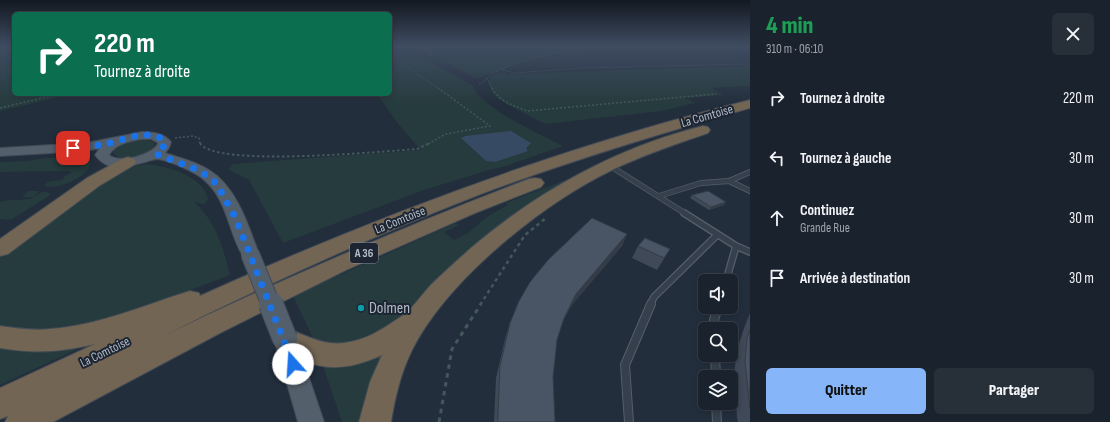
<!DOCTYPE html>
<html lang="fr">
<head>
<meta charset="utf-8">
<style>
  :root { --surface:#1a222d; --page:#272f39; --text:#f1f3f6; --muted:#9fa4aa; --line:#383f49; --accent:#86b6f9 }
  body { margin:0; font-family:"Sofia Sans Condensed",sans-serif; background:var(--page); color:var(--text); height:100vh; display:flex; flex-direction:column; font-size:15px; white-space:nowrap }
  * { box-sizing:border-box; margin:0 }
  p { font-size:13px; color:var(--muted) }
  .icon { flex:none; width:22px; height:22px; fill:none; stroke:currentColor; stroke-width:2; stroke-linecap:round; stroke-linejoin:round }
  .map { position:relative; flex:1; overflow:hidden }
  .drawer { display:flex; flex-direction:column; background:var(--surface); width:360px }
  .drawer>* { flex:none }
  .banner { position:absolute; left:12px; top:12px; width:380px; height:84px; border-radius:6px; box-shadow:0 2px 6px #0003,0 0 0 1px var(--line); background:#0b6e4f; color:#fff; overflow:hidden }
  .controls { position:absolute; left:698px; top:274px; display:grid; gap:8px }
  .controls a { display:grid; place-items:center; width:40px; height:40px; border-radius:6px; background:var(--surface); box-shadow:0 2px 6px #0003,0 0 0 1px var(--line); font-size:20px }
  .pin { position:absolute; display:grid; place-items:center; width:34px; height:34px; color:#fff; margin:-17px; border-radius:8px; box-shadow:0 2px 6px #0006 }
  .me { position:absolute; width:44px; margin:-22px; rotate:341deg; stroke-linejoin:round; filter:drop-shadow(0 0 3px #0008) }
  .turn { display:flex; align-items:center; gap:14px; height:84px; padding:0 16px; font-size:18px }
  .turn .icon { width:52px; height:52px; stroke-width:2.5 }
  .turn b { display:block; font-size:28px; line-height:34px }
  .round { display:grid; place-items:center; flex:none; width:42px; height:42px; border-radius:6px; background:var(--page) }
  .headline { display:flex; align-items:center; justify-content:space-between; height:68px; padding:0 16px }
  h1 { font-size:24px; font-weight:800; line-height:30px; color:#1e9e55 }
  .cta { display:flex; gap:8px; margin-top:auto; padding:8px 16px }
  .cta a { flex:1; height:46px; border-radius:6px; background:var(--accent); color:#111; font-size:16px; font-weight:800; line-height:46px; text-align:center }
  .cta a+a { background:var(--page); color:var(--text) }
  ul { padding:0; list-style:none }
  li { display:flex; align-items:center; gap:12px; height:60px; padding:0 16px }
  li div { flex:1 }
  li b { display:block; font-size:15px }
  li em { font-style:normal }
  main { display:flex; flex:1; min-height:0 }
  .map>svg:first-child { display:block }
  .green { fill:#253b3d }
  .water { fill:#364a63 }
  .lines { fill:none; stroke-linecap:round; stroke-linejoin:round }
  .service-far3-casing { stroke:#555e6a; stroke-width:3.5 }
  .service-far2-casing { stroke:#555e6a; stroke-width:6 }
  .service-far1-casing { stroke:#555e6a; stroke-width:8 }
  .service-casing { stroke:#555e6a; stroke-width:10 }
  .primary-casing { stroke:#404955; stroke-width:2 }
  .motorway-casing { stroke:#424b57; stroke-width:2 }
  .path-far4 { stroke:#42585a; stroke-width:1; stroke-dasharray:1.5 1.5; stroke-linecap:butt }
  .path-far3 { stroke:#42585a; stroke-width:1.5; stroke-dasharray:2 2; stroke-linecap:butt }
  .path-far2 { stroke:#42585a; stroke-width:2; stroke-dasharray:2.5 2.5; stroke-linecap:butt }
  .path-far1 { stroke:#42585a; stroke-width:2.5; stroke-dasharray:3.5 3.5; stroke-linecap:butt }
  .path { stroke:#42585a; stroke-width:3; stroke-dasharray:4.5 4.5; stroke-linecap:butt }
  .service-far3 { stroke:#36404c; stroke-width:2.5 }
  .service-far2 { stroke:#36404c; stroke-width:4.5 }
  .service-far1 { stroke:#36404c; stroke-width:5.5 }
  .service { stroke:#36404c; stroke-width:8 }
  .primary { fill:#545f6c; fill-rule:evenodd }
  .motorway { fill:#726553; fill-rule:evenodd }
  .primary-bridge-far1-casing { stroke:#404955; stroke-width:20; stroke-linecap:butt }
  .primary-bridge-casing { stroke:#404955; stroke-width:26; stroke-linecap:butt }
  .primary-bridge-far1 { stroke:#545f6c; stroke-width:18 }
  .primary-bridge { stroke:#545f6c; stroke-width:24 }
  .wall { fill:#3f4957 }
  .shaded-wall { fill:#333c47 }
  .building { fill:#495565; stroke:#333c47 }
  .route { stroke:#1a73e8; stroke-width:7; stroke-dasharray:0 12.6 }
  .culture-dot { fill:#0f9aa8; stroke:#1c2531; stroke-width:1.5 }
  .labels { text-anchor:middle; dominant-baseline:central; stroke-width:4; stroke-linejoin:round; paint-order:stroke }
  .shield { fill:#1c2531; stroke:#858e9b; stroke-width:1 }
  .shield-label { font-size:12px; font-weight:bold; fill:#b2bbc8 }
  .street-label { font-size:13px; fill:#b2bbc8; stroke:#1c2531 }
  .near-poi-label { font-size:16px; fill:#b2bbc8; stroke:#1c2531; text-anchor:start }
</style>
</head>
<body>
<main>
<div class="map">
<svg width="750" height="422" viewBox="0 0 750 422">
  <rect width="100%" height="100%" fill="#232e3c"/>
  <path class="green" d="M0,46h14v48h59l-73,17z
    M390,46h13l70,40c9,23 67,48 90,60l-57,20 -17,4 -65,20 -141,53 -34,-63 -20,-10 3,-6 189,-14 -22,-25 -22,-31h13z
    M426,46h161l-66,16 -42,16h-4l-40,-22 -1,-4z
    M750,66v20l-39,2 12,7 -38,3 10,5 -33,8 -117,13 -39,-20 -12,-9 -6,-12 5,-8 8,-3 7,2z
    M148,140l6,2 1,4c-7,11 -33,18 -42,7 4,-12 23,-14 35,-13z
    M87,157l4,3c1,16 -32,30 -47,26l4,-4 14,-2 3,-4 6,-3 -1,-2 -70,1v-10l28,-1 16,-3z
    M145,164c20,1 59,12 63,35l-3,5 -11,-2c22,19 29,45 36,73l-111,42 -65,16 -54,-6v-71l8,-9 116,-78z
    M573,177l3,2 -149,112 -29,31 -42,24 -35,-3 -8,-5 -20,-42 163,-73 3,2 -15,7 10,8 14,-7 20,-17 20,-11 -2,-2z
    M28,191h11l-5,5 8,-4h6l3,3 -39,24 -6,1 -6,-1v-17c11,-4 24,0 34,-5h-12z
    M0,346h84l-84,39z
    M385,352l-18,70h-25l-18,-53 2,-4z"/>
  <path class="water" d="M511,131l20,12 -5,5 2,3 -33,11 -9,-1 -25,-23 4,-2z"/>
  <g class="lines">
    <g class="service-far3-casing">
      <path id="service-far3" d="M423,46l6,3 1,5"/>
    </g>
    <g class="service-far2-casing">
      <path id="service-far2" d="M615,169l71,45
        M750,172l-21,9 21,10
        M659,196l42,-13 28,-2"/>
    </g>
    <g class="service-far1-casing">
      <path id="service-far1" d="M684,213l52,33 14,6
        M726,281l10,-35
        M650,305l4,-8 63,-62"/>
    </g>
    <g class="service-casing">
      <path id="service" d="M715,329l-1,-9 4,-13
        M715,355l1,22
        M716,403l1,19
        M629,422l-4,-57 26,-61"/>
    </g>
    <g class="primary-casing">
      <path id="primary" d="M142,132c11,0 22,1 29,10l-2,6 -4,5c15,5 30,8 44,17 28,17 39,55 50,84l-3,4 -6,2 -6,-2c-16,-25 -16,-58 -40,-78 -8,-8 -36,-20 -47,-21 -3,0 -8,2 -12,3 -18,5 -37,11 -50,-7l5,-7 -14,3 -86,5v-8l86,-5zM142,139h9l7,4c-4,12 -40,21 -49,12 6,-11 21,-14 33,-16z
        M285,329l8,3 3,7 28,83h-26l-24,-83 3,-7z"/>
    </g>
    <g class="motorway-casing">
      <path id="motorway" d="M750,100v8c-91,26 -181,53 -269,86 -108,42 -214,90 -318,142 120,-57 242,-110 366,-157l6,-1 6,1 3,4 -3,4 -66,26 -129,57 -126,63 -167,89h-48l3,-6 -8,3v-31l95,-44c-35,8 -59,10 -95,4v-22c16,2 32,5 49,3 49,-3 95,-24 141,-38l9,2 1,3c177,-80 361,-149 550,-196z
        M703,126l5,1 2,3 -2,3c-32,11 -65,22 -96,37 -70,34 -164,109 -200,180 -11,22 -17,47 -21,72h-32l11,-40 12,-27c-33,15 -57,17 -90,1 -10,-5 -15,-7 -20,-17l4,-8 9,-3c29,10 43,22 76,11 16,-5 30,-16 44,-25 5,-3 20,-23 26,-29 13,-13 27,-25 40,-37 67,-57 147,-101 232,-122z
        M128,157l6,2 2,3 -2,3 -35,21 -91,68 -8,2v-17l87,-61 35,-19z"/>
    </g>
    <path class="path-far4" d="M396,59l43,30
      M502,70l13,3 67,-5 167,-4
      M487,78l6,11
      M479,84c6,-3 10,-8 15,-11 31,-17 69,-21 103,-27"/>
    <path class="path-far3" d="M492,88c8,14 21,17 35,23l189,-17
      M0,108l59,-14
      M175,138l18,-2 6,2 1,6
      M428,144l18,-10 44,-8 -52,-38"/>
    <path class="path-far2" d="M200,143c13,25 185,8 217,6l13,-6"/>
    <path class="path-far1" d="M480,305l45,-70 21,-17"/>
    <path class="path" d="M439,422l13,-73 29,-45"/>
    <use href="#service-far3" class="service-far3"/>
    <use href="#service-far2" class="service-far2"/>
    <use href="#service-far1" class="service-far1"/>
    <use href="#service" class="service"/>
    <use href="#primary" class="primary"/>
    <use href="#motorway" class="motorway"/>
    <g class="primary-bridge-far1-casing">
      <path id="primary-bridge-far1" d="M250,254l21,51"/>
    </g>
    <g class="primary-bridge-casing">
      <path id="primary-bridge" d="M271,304l14,35"/>
    </g>
    <use href="#primary-bridge-far1" class="primary-bridge-far1"/>
    <use href="#primary-bridge" class="primary-bridge"/>
  </g>
  <path class="wall" d="M692,195l32,10 -15,5 -19,-12z
    M627,234l-5,12 -51,60 -9,17 -5,17 -4,37 2,45h-61l2,-44 10,-43 4,-12z
    M638,246l32,3 -13,21 -25,-12z
    M750,313v109h-12l-1,-4 -3,-44 3,-24 6,-19z"/>
  <path class="shaded-wall" d="M726,202l-2,3 -15,5 2,-3z
    M627,234l-5,12 -51,60 -12,24 5,-12 12,-24z"/>
  <path class="building" d="M708,191l18,11 -15,5 -19,-12z
    M592,218l35,16 -51,60 -12,24 -7,22 -4,37 2,45h-57v-9l2,-47 10,-43 9,-22 11,-19 18,-22z
    M645,238l25,11 -6,9 -26,-12z
    M750,329v79l-5,-46 2,-24z"/>
  <linearGradient id="sky" x2="0" y2="1"><stop stop-color="#131921"/><stop offset="0.44" stop-color="#3f4c61"/><stop offset="1" stop-color="#3f4c61" stop-opacity="0"/></linearGradient>
  <rect width="750" height="105" fill="url(#sky)"/>
  <g class="lines">
    <path class="route" d="M73,148c11,-1 21,-2 32,-4 17,-3 42,-16 59,-4l1,5 -9,9 37,14 17,9 8,9 18,33 57,145"/>
  </g>
  <circle class="culture-dot" cx="361" cy="308" r="4"/>
  <g class="labels">
    <rect class="shield" x="350" y="243" width="28" height="20" rx="3"/>
    <g class="shield-label">
      <text x="364" y="253">A 36</text>
    </g>
    <g class="street-label">
      <text transform="translate(707 116) rotate(-16)">La Comtoise</text>
      <text transform="translate(400 220) rotate(-22)">La Comtoise</text>
      <text transform="translate(105 352) rotate(-26)">La Comtoise</text>
    </g>
    <g class="near-poi-label">
      <text x="369" y="308">Dolmen</text>
    </g>
  </g>
</svg>
<div class="controls">
<a><svg class="icon" aria-label="sound" viewBox="0 0 24 24"><path d="M4 9h4l5-4v14l-5-4H4zM17 9q2 3 0 6"/></svg></a>
<a><svg class="icon" aria-label="search" viewBox="0 0 24 24"><circle cx="10" cy="10" r="6"/><path d="M15 15l6 6"/></svg></a>
<a><svg class="icon" aria-label="layers" viewBox="0 0 24 24"><path d="M12 4l9 5-9 5-9-5zM3 14l9 5 9-5"/></svg></a>
</div>
<div class="pin" style="left:73px;top:148px;background:#d93025"><svg class="icon" aria-label="arrive" viewBox="0 0 24 24"><path d="M6 21V4h12l-3 4 3 4H6"/></svg></div>
<svg class="me" style="left:293px;top:364px" viewBox="-20 -20 40 40"><circle r="19" fill="#fff"/><path d="M0-13L10 11 0 6-10 11z" fill="#1a73e8"/></svg>
<div class="banner">
<div class="turn"><svg class="icon" aria-label="right" viewBox="0 0 24 24"><path d="M7 20v-9h11M14 6l5 5-5 5"/></svg><div><b>220 m</b>Tournez à droite</div></div>
</div>
</div>
<section class="drawer">
<div class="headline"><div><h1>4 min</h1><p>310 m · 06:10</p></div><a class="round"><svg class="icon" aria-label="close" viewBox="0 0 24 24"><path d="M6 6l12 12M18 6L6 18"/></svg></a></div>
<ul>
<li><svg class="icon" aria-label="right" viewBox="0 0 24 24"><path d="M7 20v-9h11M14 6l5 5-5 5"/></svg><div><b>Tournez à droite</b></div><em>220 m</em></li>
<li><svg class="icon" aria-label="left" viewBox="0 0 24 24"><path d="M17 20v-9H6M10 6l-5 5 5 5"/></svg><div><b>Tournez à gauche</b></div><em>30 m</em></li>
<li><svg class="icon" aria-label="ahead" viewBox="0 0 24 24"><path d="M12 20V5M6 11l6-6 6 6"/></svg><div><b>Continuez</b><p>Grande Rue</p></div><em>30 m</em></li>
<li><svg class="icon" aria-label="arrive" viewBox="0 0 24 24"><path d="M6 21V4h12l-3 4 3 4H6"/></svg><div><b>Arrivée à destination</b></div><em>30 m</em></li>
</ul>
<div class="cta"><a>Quitter</a><a>Partager</a></div>
</section>
</main>
</body>
</html>
